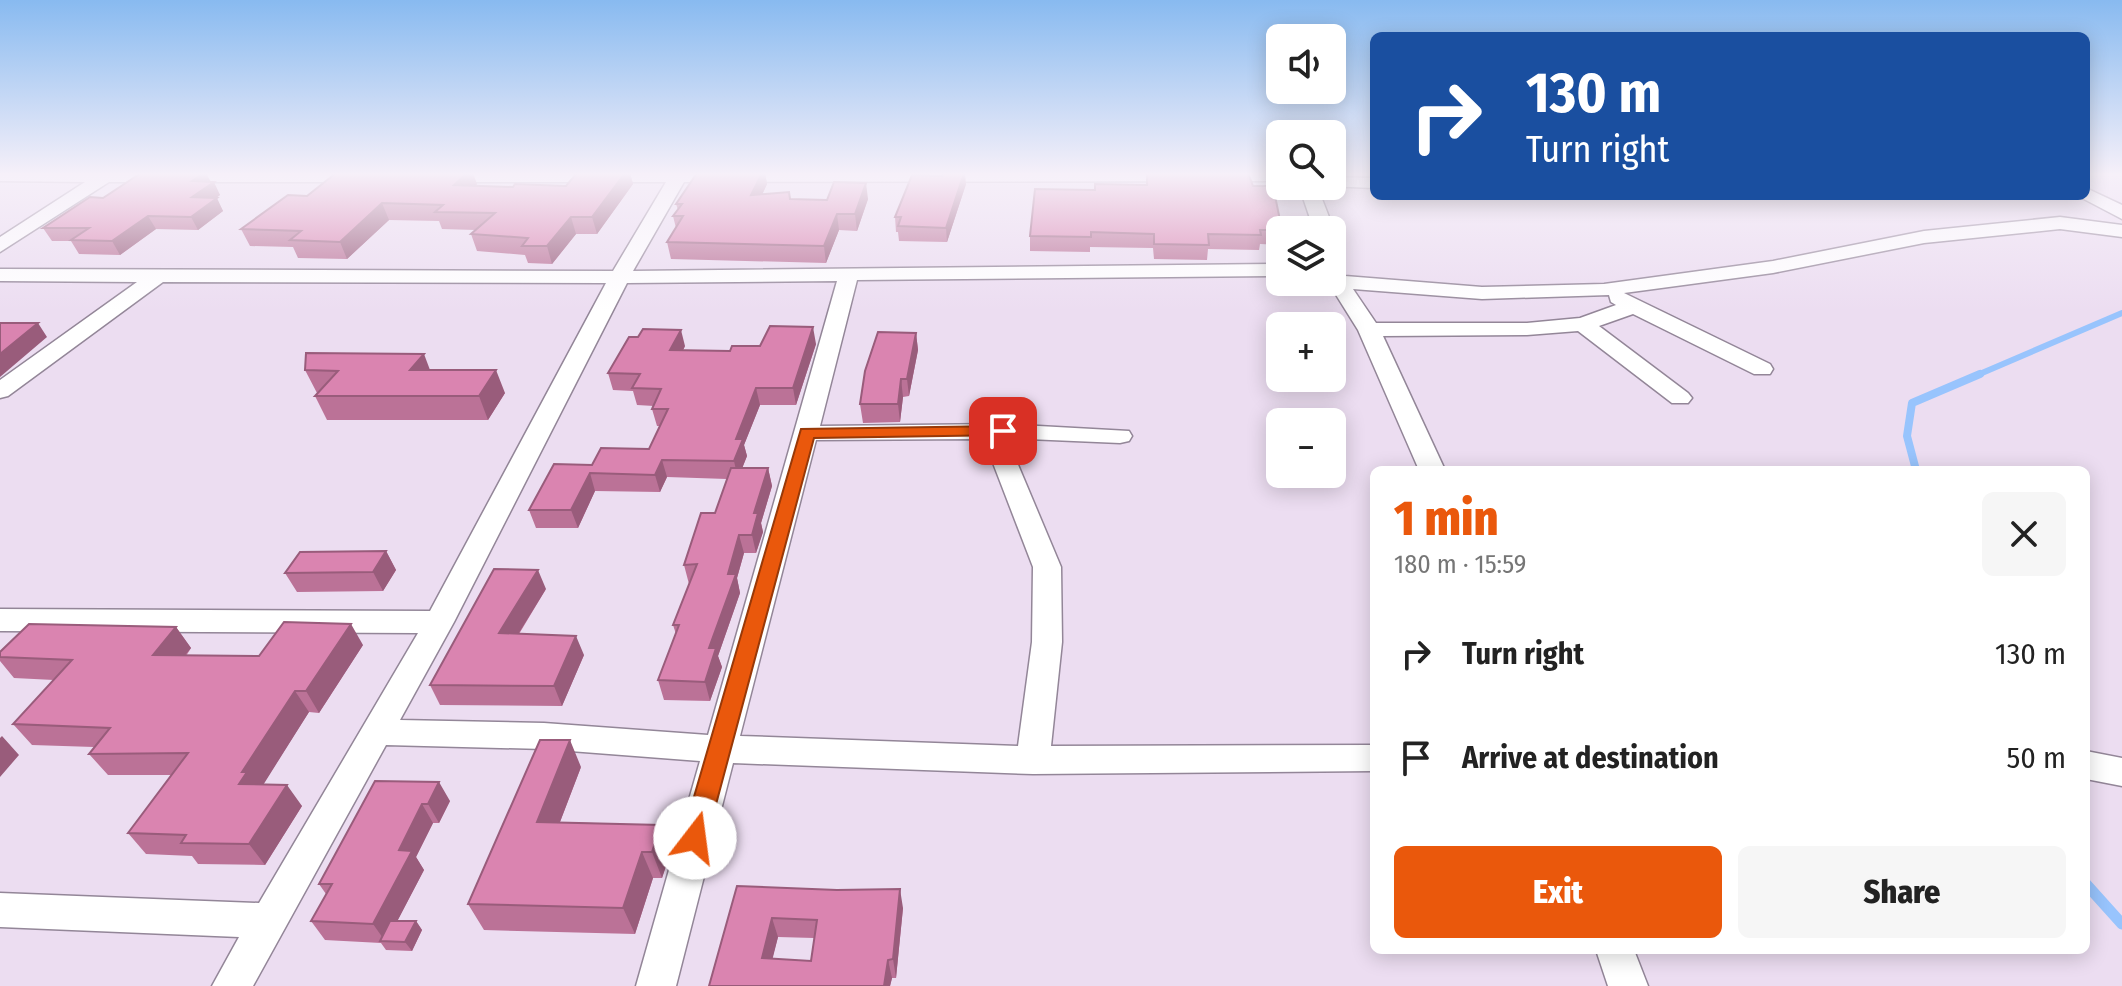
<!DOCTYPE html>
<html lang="en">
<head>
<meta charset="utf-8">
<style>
  :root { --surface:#fff; --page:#f6f6f6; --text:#222; --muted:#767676; --accent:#ea580c }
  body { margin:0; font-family:"Fira Sans Condensed",sans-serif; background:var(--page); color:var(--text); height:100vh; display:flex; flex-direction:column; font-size:30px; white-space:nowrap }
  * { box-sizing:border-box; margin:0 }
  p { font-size:26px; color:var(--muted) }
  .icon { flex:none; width:44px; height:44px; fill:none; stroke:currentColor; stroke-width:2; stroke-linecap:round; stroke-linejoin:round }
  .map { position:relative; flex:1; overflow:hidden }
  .sheet { position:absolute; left:1370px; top:466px; width:720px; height:488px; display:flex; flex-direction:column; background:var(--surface); border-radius:12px; box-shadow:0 4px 20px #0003 }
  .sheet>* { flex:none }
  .hud { position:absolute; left:1370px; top:32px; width:720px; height:168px; border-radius:12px; box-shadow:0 4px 20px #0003; background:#1a4fa0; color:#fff; overflow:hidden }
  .buttons { position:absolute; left:1266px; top:24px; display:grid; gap:16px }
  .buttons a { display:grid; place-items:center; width:80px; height:80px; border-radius:12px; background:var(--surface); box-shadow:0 4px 20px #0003; font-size:40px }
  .pin { position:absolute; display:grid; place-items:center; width:68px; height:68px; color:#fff; margin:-34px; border-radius:16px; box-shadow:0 4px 12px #0006 }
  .me { position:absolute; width:88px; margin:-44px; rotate:15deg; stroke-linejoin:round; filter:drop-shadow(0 0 6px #0008) }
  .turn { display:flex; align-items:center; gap:28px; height:168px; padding:0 24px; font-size:36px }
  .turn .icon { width:104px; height:104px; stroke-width:2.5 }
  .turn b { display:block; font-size:56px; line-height:68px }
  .round { display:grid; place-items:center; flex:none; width:84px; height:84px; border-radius:12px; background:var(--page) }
  .overview { display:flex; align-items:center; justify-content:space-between; height:136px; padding:0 24px }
  h1 { font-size:48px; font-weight:800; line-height:60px; color:var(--accent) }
  .primary-button { display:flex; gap:16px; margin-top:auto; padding:16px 24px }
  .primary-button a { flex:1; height:92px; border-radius:12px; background:var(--accent); color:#fff; font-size:32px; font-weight:800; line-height:92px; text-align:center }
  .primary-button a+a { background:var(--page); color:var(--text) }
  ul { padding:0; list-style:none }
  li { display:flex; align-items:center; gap:24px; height:104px; padding:0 24px }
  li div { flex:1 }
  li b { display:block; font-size:30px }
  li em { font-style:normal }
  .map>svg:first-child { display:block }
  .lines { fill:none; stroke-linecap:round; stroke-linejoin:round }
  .stream-far2 { stroke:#98c4fd; stroke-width:6 }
  .stream-far1 { stroke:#98c4fd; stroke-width:8 }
  .stream { stroke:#98c4fd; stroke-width:11 }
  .minor-casing { stroke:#938698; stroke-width:3 }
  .minor { fill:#fff; fill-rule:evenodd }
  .wall { fill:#bb7297; fill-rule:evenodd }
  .shaded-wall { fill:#995c7b }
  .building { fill:#da84b0; stroke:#995c7b; stroke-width:2; fill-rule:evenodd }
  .route { fill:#ea580c; stroke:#983908; stroke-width:2 }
</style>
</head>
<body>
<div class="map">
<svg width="2122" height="986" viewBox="0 0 2122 986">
  <rect width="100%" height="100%" fill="#ecddf1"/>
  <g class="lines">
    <path class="stream-far2" d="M1975,376l147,-63"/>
    <path class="stream-far1" d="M1916,470l-9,-34 5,-33 68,-29"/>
    <path class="stream" d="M2086,884l36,40"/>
    <g class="minor-casing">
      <path id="minor" d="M0,173h367l6,4 -9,5h-255l-109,70v-15l85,-55 -85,-1z
        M434,173h846v8l-596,1 -51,89 647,-7v12l-423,4 -37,146 183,-2 126,7 3,5 -3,5 -9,2 -116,-5 7,10 50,119 1,75 -11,104 323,-1v26l-341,3 -300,-11 -57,223h-40l64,-225 -156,-12 -158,-4 -133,241h-41l27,-49 -239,-10v-34l259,10 159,-270 -418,-2v-22l430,2 176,-328 -443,-1 -155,114 -8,2v-18l137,-98 -137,-1v-12l613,2 53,-89h-226l-6,-1 -3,-4zM837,281l-129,454 -164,-12 -144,-3 54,-98 173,-339zM977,439l11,11 45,117 -1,75 -14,104 -278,-10 76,-296z
        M1332,177l42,1v10l-47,-2h5z
        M1299,186h18l17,44 -2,2 -18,-2z
        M2086,188l36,17v14l-42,-22 6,-1z
        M2060,217l62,8v12l-62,-8 -136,14 -151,30 -149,20 146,71 3,5 -3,5h-16l-121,-60 -34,12 89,67 4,5 -4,5h-16l-94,-72 -51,4 -144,1 62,134h-26l-61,-140 -30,-48h4l1,-14 7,2 5,6 137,11 122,-3 169,-23 151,-30zM1353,289l129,10 127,-4 2,7 5,3 -36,13 -53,5h-151z
        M2086,751l36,7v28l-36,-7z
        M1596,950h38l14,36h-40z"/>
    </g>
    <use href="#minor" class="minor"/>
  </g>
  <path class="wall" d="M577,173h53l3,11 -36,50h-21l-24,30 -24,-1 -3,-8 -48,-4 -6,-17 5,-4 -34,-1 -3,-8 -50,-1 -42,39 -49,-1 -5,-11 -43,-1 -9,-17 66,-33 170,-12 -1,2 37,1 53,-1z
    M697,173h68l2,11 -5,11 28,4h78l-11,32 -18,-1 -13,33 -155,-4 -4,-17 9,-14 -3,-12 5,-6 -2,-6z
    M1147,173l106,13 27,44v15l-20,-1 -1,6 -51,-1 -1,11 -53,-1 -1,-11 -63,-1v5l-60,-1v-15l65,-46 51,-5z
    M942,176l24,8 -19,58 -48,-1 -1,-9h-2l-1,-15z
    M211,182l9,13 -4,3 7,13 -25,19 -42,-1 -36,26 -41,-1 -8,-13h-19l-9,-13 60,-30z
    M916,333l2,17 -9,46 -6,1 -3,25 -37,1 -3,-19z
    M816,344l-20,61h-36l-16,40 3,11 -5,12h26l4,18 -11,37 2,9 -7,21h-12l-7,25 3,15 -22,63 4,11 -12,34 -46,-1 -6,-20 18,-46 -3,-9 16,-41 -5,-19 31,-52 12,-34 -60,-2 -7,15 -65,-1 -17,37h-42l-7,-18 63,-45 57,-16 11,-23h-3l-5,-17 2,-3 -17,-1 -4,-14 -20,-1 -5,-17 77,-27 -2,4 47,1 30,-5z
    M305,370h125l75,23 -17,27h-161l-12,-24 2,-3z
    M386,551l10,19 -13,21 -86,1 -12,-19z
    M546,589l-27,45 65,21 -22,51 -122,-1 -10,-20z
    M176,627l15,21 -5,8h73l104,-11 -44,68 -10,-1 -46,72 39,22 -37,59 -67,-1 -6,-8 -46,-2 -18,-21 44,-58h-64l-19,-21 5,-7 -62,-2 -19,-21 41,-44 -40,-2 -14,-17v-9z
    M581,767l-21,55 101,3 10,26 -9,27h-9l-18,56 -151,-4 -16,-26z
    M375,781l75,20 -11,22h-6l-17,34 8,13 -27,51h19l6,9 -10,21 -26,-1 -5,-7 -56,-3 -14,-19 15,-27 -7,-10z
    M737,886l166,22 -7,70h-4l-2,8h-181zM778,937l36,1 -3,23 -39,-2z"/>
  <path class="shaded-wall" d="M204,173h2l6,11 2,-2 6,13 -21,15 -7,-13v-16z
    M467,173h6l4,11 -17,18 -6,-17z
    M625,173h5l3,11 -36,50 -5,-17z
    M762,173h3l2,11 -13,28 -3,-17z
    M964,173h1l1,11 -19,58 -1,-14z
    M866,183l2,16 -11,32 -2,-17z
    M217,198l6,13 -25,19 -7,-13z
    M382,203l7,17 -42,39 -7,-17z
    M837,214l2,16 -13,33 -2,-17z
    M148,216l8,13 -36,26 -8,-14z
    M571,217l5,17 -24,30 -5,-18z
    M38,323l9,14 -47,40v-23z
    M813,327l3,17 -20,61 -3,-17z
    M681,330l4,16 -10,21 -5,-17z
    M916,333l2,17 -9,46 -2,-17z
    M424,354l9,24 -23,-8z
    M496,370l9,23 -17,27 -9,-24z
    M901,379l2,18 -3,25 -2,-18z
    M756,388l4,17 -16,40 3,11 -9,23 -4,-18 2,-22z
    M662,460l5,17 -7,15 -5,-17z
    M768,468l4,18 -11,37 2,9 -7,21 -4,-18 2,-22z
    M590,473l5,18 -17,37 -7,-18z
    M739,535l5,18 -7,25 3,15 -22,63 4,11 -12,34 -5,-19 4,-34 19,-74z
    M386,551l10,19 -13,21 -10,-19z
    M538,570l8,19 -39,63 -8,-19z
    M351,624l12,21 -44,68 -13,-22z
    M176,627l15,21 -23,28 -15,-21z
    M576,636l8,19 -22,51 -8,-20z
    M295,691l14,21 -49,78 -21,-6 3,-12z
    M2,736l17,19 -19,22v-39z
    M570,740l11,27 -31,81 -13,-26z
    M439,782l11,19 -11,22 -11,-19z
    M287,785l15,21 -37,59 -16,-21z
    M422,804l11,19 -17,34 8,13 -37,71h-2l-12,-17 26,-74z
    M661,825l10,26 -9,27 -10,-26z
    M642,852l11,26 -18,56 -12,-26z
    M900,889l3,19 -7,70 -3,-19z
    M772,918l6,19 -10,40 -6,-19z
    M416,921l6,9 -10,21 -7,-9z
    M888,960l4,18 -2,8h-6z"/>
  <path class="building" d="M141,173h63l-12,8 22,1 -22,15 25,1 -26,19 -43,-1 -36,25 -41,-1 18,-12h-46l47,-31 13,1z
    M336,173h131l-13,12 59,2 2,-3 51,2 11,-13h48l-33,44h-21l-24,29h-25l6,-8 -57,-4 24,-21 -60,-1 8,-7 -61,-2 -42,39 -50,-2 11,-9 -60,-2 47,-34 19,1z
    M697,173h65l-11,22 38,-3 1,7 37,1 7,-18 32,1 -11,31h-18l-13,32 -157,-4 16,-26h-10l9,-12h-6z
    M943,173h21l-18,55 -48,-2 3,-9h-6l17,-42 30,1z
    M1147,173h101l5,13h20l9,44h-22l1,5 -53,-1 1,11 -55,-1v-10l-63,-2v5l-61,-1 5,-47 60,1v-6l52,1z
    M0,323h38l-38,31z
    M770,326l43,1 -20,61h-37l-20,51h7l-9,22 -72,-1 -7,15 -65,-2 -19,37h-42l25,-46 38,1 9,-17 48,1 19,-40h-16l9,-20 -29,-1 8,-14 -32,-1 21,-36h9l5,-8 38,1 -11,20 60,1 2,-5h28z
    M878,332l38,1 -9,46h-6l-3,25h-38l5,-33z
    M306,353l118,1 -14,16h86l-17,26h-164l23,-25 -33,-1z
    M731,468h37l-14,45h4l-6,22h-13l-11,39h8l-27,74h7l-11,34 -47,-2 21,-55h-6l24,-61 -13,1 17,-52h14z
    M386,551l-13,21 -88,1 15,-21z
    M494,569l44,1 -39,63 77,3 -22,50 -124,-1z
    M284,622l67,2 -45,67h-11l-53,81h5l-8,12 48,1 -38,59 -68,-1 5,-8 -58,-2 60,-80 -99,1 21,-26 -97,-4 59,-64 -72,-3v-5l29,-28 147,3 -23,28 106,1z
    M540,740h30l-33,82 124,3 -9,27h-10l-19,56 -155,-4z
    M375,781l64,1 -11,22h-6l-23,46 13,1 -39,73 -62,-3 21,-37h-13z
    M737,886l100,4 63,-1 -7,70 -5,1 -4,26h-175zM772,918l45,2 -6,41 -49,-3z
    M390,921h26l-11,21 -25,-1z"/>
  <linearGradient id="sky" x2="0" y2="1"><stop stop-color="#88baf0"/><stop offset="0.56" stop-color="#f6f0f9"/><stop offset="1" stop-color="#f6f0f9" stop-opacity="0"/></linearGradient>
  <rect width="2122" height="311" fill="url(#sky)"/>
  <path class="route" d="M1003,426l6,2 3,3 -3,4 -195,3 -107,400 -3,8 -9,3 -9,-3 -4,-8 119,-409z"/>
</svg>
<div class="buttons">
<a><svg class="icon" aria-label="sound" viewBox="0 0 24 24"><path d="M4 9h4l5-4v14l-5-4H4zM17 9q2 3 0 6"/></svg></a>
<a><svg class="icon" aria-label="search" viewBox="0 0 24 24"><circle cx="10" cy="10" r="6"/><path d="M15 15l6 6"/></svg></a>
<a><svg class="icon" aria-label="layers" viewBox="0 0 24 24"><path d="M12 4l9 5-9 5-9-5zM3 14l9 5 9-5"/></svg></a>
<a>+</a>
<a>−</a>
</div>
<div class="pin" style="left:1003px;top:431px;background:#d93025"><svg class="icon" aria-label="arrive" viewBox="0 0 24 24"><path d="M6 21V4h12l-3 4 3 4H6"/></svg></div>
<svg class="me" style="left:695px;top:838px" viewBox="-20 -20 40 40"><circle r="19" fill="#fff"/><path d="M0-13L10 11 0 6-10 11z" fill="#ea580c"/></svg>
<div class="hud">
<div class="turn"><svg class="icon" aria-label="right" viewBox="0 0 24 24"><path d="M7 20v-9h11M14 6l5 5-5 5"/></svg><div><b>130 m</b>Turn right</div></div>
</div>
<section class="sheet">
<div class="overview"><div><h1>1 min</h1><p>180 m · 15:59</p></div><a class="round"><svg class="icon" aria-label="close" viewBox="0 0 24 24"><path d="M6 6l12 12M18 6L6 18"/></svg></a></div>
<ul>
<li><svg class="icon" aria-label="right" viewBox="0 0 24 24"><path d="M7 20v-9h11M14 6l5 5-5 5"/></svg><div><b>Turn right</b></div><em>130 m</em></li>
<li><svg class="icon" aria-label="arrive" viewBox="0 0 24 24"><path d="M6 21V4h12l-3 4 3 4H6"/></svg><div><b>Arrive at destination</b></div><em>50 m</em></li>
</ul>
<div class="primary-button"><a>Exit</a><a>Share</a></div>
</section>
</div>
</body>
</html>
